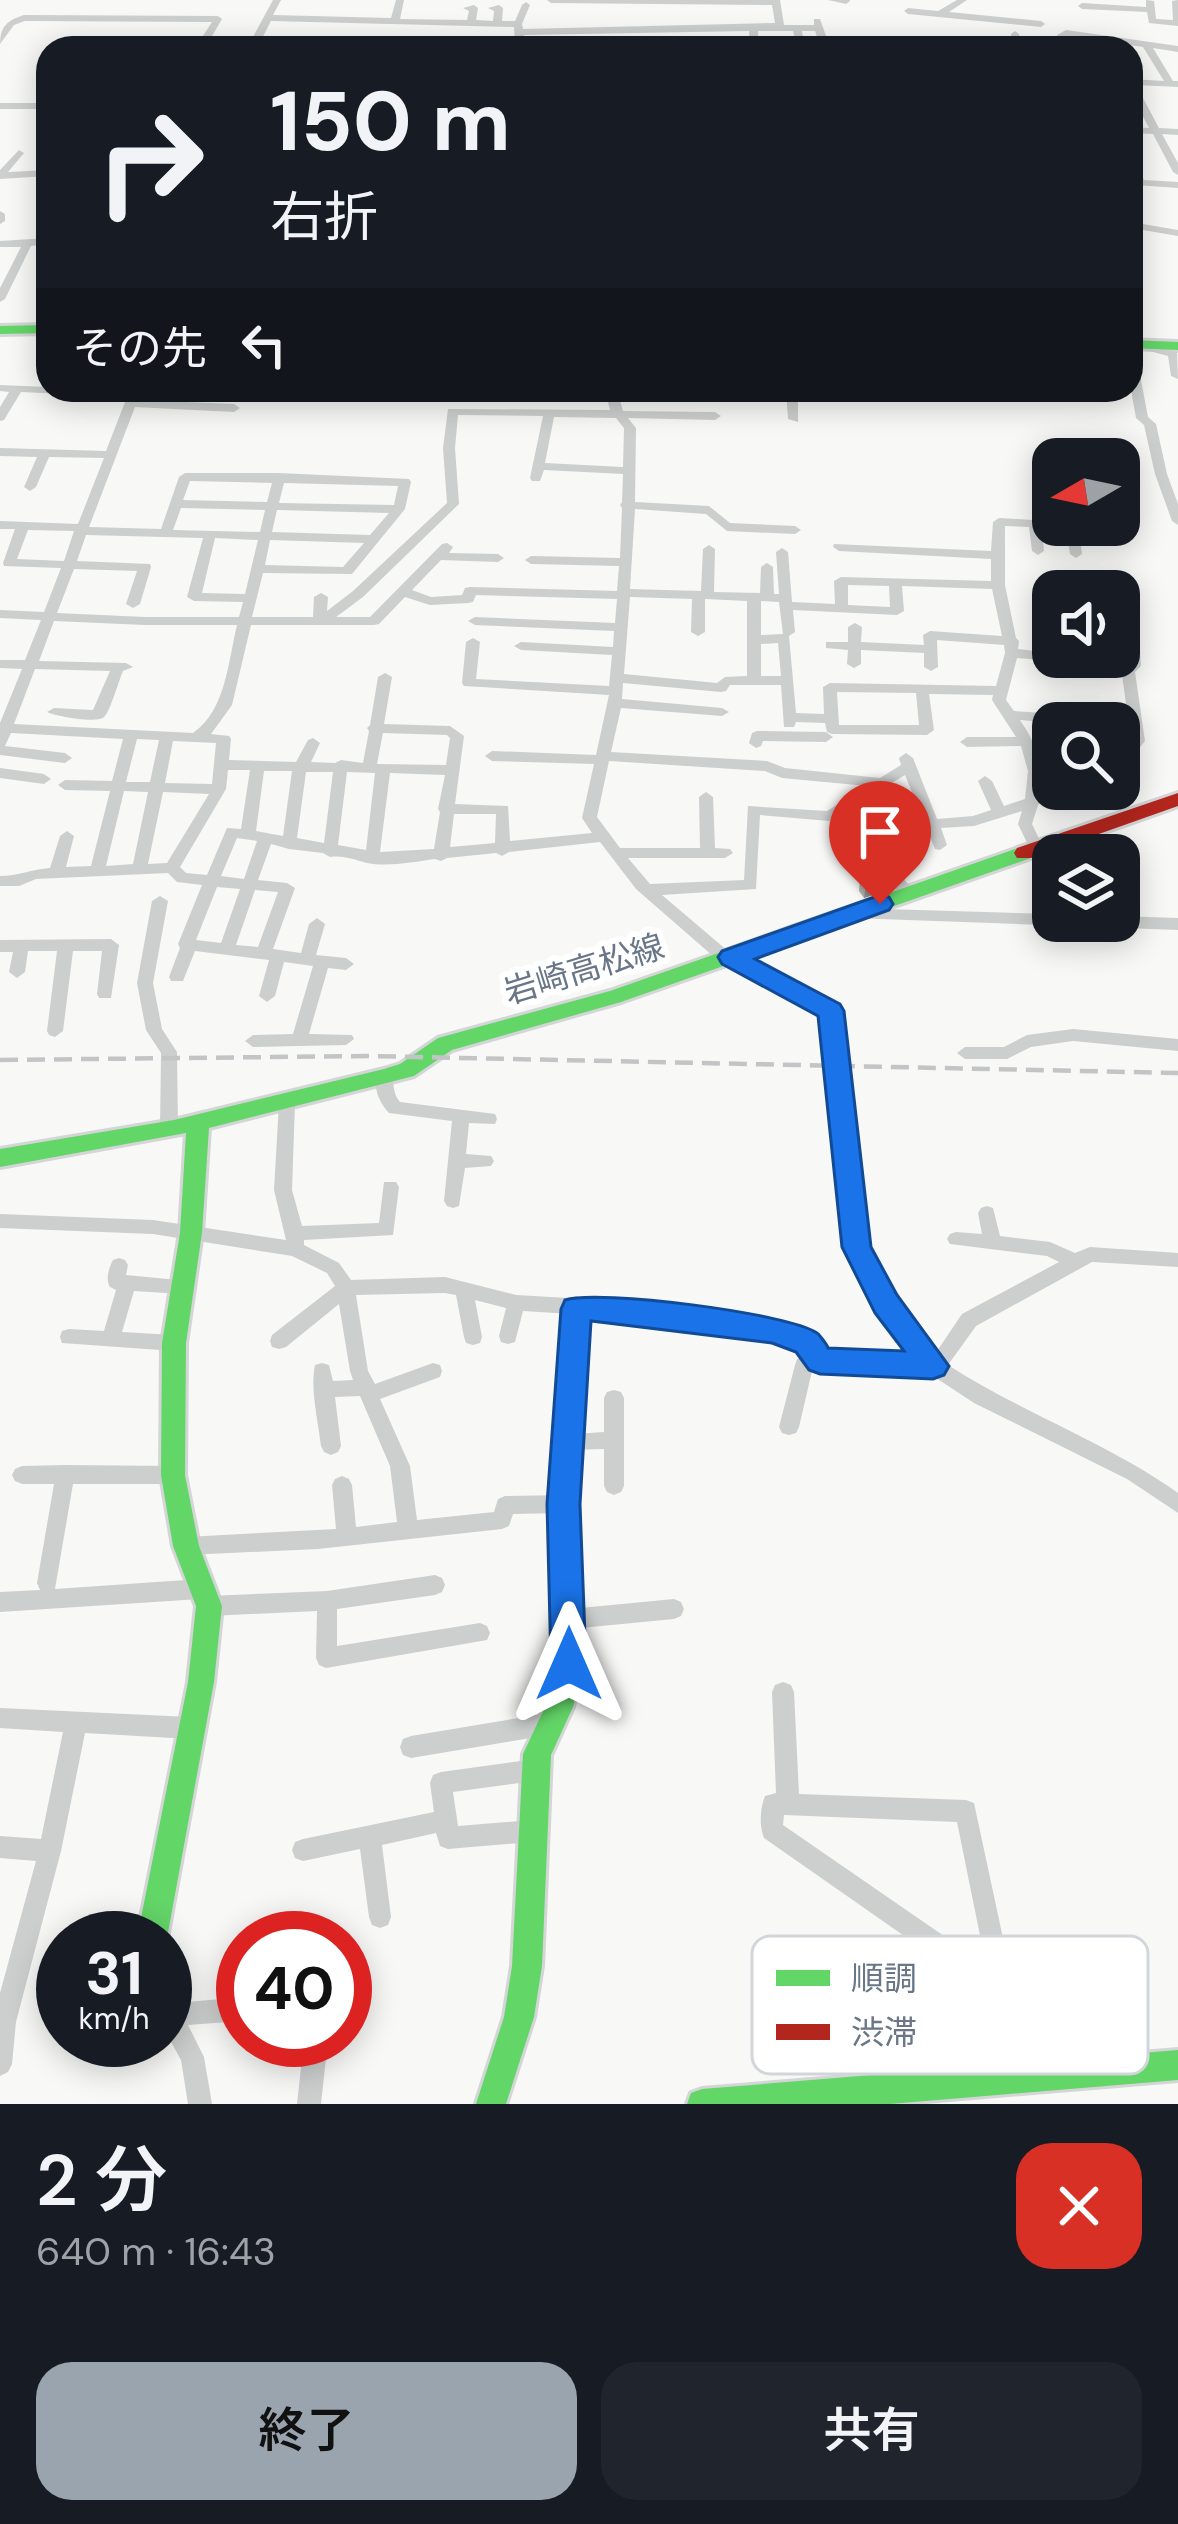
<!DOCTYPE html>
<html lang="ja">
<head>
<meta charset="utf-8">
<style>
  :root { --surface:#171b24; --page:#20242c; --text:#f1f3f6; --muted:#9ea1a6; --accent:#9aa4ae }
  body { margin:0; font-family:"DM Sans","Noto Sans JP",sans-serif; background:var(--page); color:var(--text); height:100vh; display:flex; flex-direction:column; font-size:45px; white-space:nowrap }
  * { box-sizing:border-box; margin:0 }
  p { font-size:39px; color:var(--muted) }
  .icon { flex:none; width:66px; height:66px; fill:none; stroke:currentColor; stroke-width:2; stroke-linecap:round; stroke-linejoin:round }
  .map { position:relative; height:2104px; overflow:hidden }
  .panel { display:flex; flex-direction:column; background:var(--surface); flex:1 }
  .panel>* { flex:none }
  .banner { position:absolute; left:36px; top:36px; width:1107px; height:366px; border-radius:36px; box-shadow:0 6px 30px #0003; background:#171b24; color:var(--text); overflow:hidden }
  .needle { width:78px; rotate:261deg }
  .buttons { position:absolute; left:1032px; top:438px; display:grid; gap:24px }
  .buttons a { display:grid; place-items:center; width:108px; height:108px; border-radius:24px; background:var(--surface); box-shadow:0 6px 30px #0003; font-size:60px }
  .speed { position:absolute; left:36px; top:1911px; display:flex; gap:24px; font-size:60px; font-weight:700; text-align:center }
  .speed>* { display:grid; place-content:center; width:156px; height:156px; border-radius:50%; background:var(--surface); box-shadow:0 6px 30px #0003; line-height:1 }
  .speed small { font-size:30px; font-weight:400 }
  .speed .limit { border:18px solid #d22; background:#fff; color:#111 }
  .pin { position:absolute; display:grid; place-items:center; width:102px; height:102px; color:#fff; margin:-123px -51px; border-radius:50% 50% 50% 0; rotate:-45deg; box-shadow:0 0 12px #0007 }
  .pin .icon { rotate:45deg }
  .me { position:absolute; width:132px; margin:-66px; rotate:0deg; stroke-linejoin:round; filter:drop-shadow(0 0 9px #0008) }
  .turn { display:flex; align-items:center; gap:42px; height:252px; padding:0 36px; font-size:54px }
  .turn .icon { width:156px; height:156px; stroke-width:2.5 }
  .turn b { display:block; font-size:84px; line-height:102px }
  .then { display:flex; align-items:center; height:114px; padding:0 36px; background:#0003; gap:24px; font-size:45px }
  .round { display:grid; place-items:center; flex:none; width:126px; height:126px; border-radius:36px; background:var(--page) }
  .summary { display:flex; align-items:center; justify-content:space-between; height:204px; padding:0 36px }
  h1 { font-size:72px; font-weight:600; line-height:90px }
  .action { display:flex; gap:24px; margin-top:auto; padding:24px 36px }
  .action a { flex:1; height:138px; border-radius:36px; background:var(--accent); color:#111; font-size:48px; font-weight:600; line-height:138px; text-align:center }
  .action a+a { background:var(--page); color:var(--text) }
  .map>svg:first-child { display:block }
  .lines { fill:none; stroke-linecap:round; stroke-linejoin:round }
  .fast-casing { stroke:#d4d5d6; stroke-width:6 }
  .jam-casing { stroke:#d4d5d6; stroke-width:6 }
  .street { fill:#cdcece; fill-rule:evenodd }
  .fast { fill:#63d668; fill-rule:evenodd }
  .jam { fill:#b3261e; fill-rule:evenodd }
  .rail { stroke:#c2c4c6; stroke-width:4.5; stroke-dasharray:18 9; stroke-linecap:butt }
  .wall { fill:#b3b5b5 }
  .shaded-wall { fill:#929393 }
  .building { fill:#d0d2d2; stroke:#929393; stroke-width:3 }
  .route { fill:#1a73e8; stroke:#114b97; stroke-width:3 }
  .labels { text-anchor:middle; dominant-baseline:central; stroke-width:12; stroke-linejoin:round; paint-order:stroke }
  .street-label { font-size:33px; fill:#687687; stroke:#fff }
  .key { fill:#fff; stroke:#d2d6db; stroke-width:3 }
  .key-label { font-size:33px; fill:#687687 }
</style>
</head>
<body>
<div class="map">
<svg width="1178" height="2104" viewBox="0 0 1178 2104">
  <rect width="100%" height="100%" fill="#f8f8f7"/>
  <g class="lines">
    <g class="fast-casing">
      <path id="fast" d="M48,325v8l-48,1v-8z
        M1131,340l47,2v8l-47,-2z
        M1024,846l10,7 -3,5 -410,144 -169,48 -38,26 -205,52 -7,105 -16,110 -1,132 14,71 23,60 -8,76 -47,256 -2,4v-4h-28l51,-256 8,-76 -23,-60 -12,-71 1,-132 18,-110 6,-100 -186,34v-18l174,-29 210,-51 16,-5 38,-26 172,-47z
        M576,1299l8,3 4,7 -11,195 5,160 -9,43 -22,48 -9,211 -8,51 -28,87h-30l28,-87 8,-51 11,-212 23,-49 10,-41 -5,-160 13,-195 4,-7z
        M1178,2050v30l-288,24h-203l4,-11 11,-4z"/>
    </g>
    <g class="jam-casing">
      <path id="jam" d="M1178,793v13l-147,52h-14l-3,-5 3,-5z"/>
    </g>
    <path class="street" d="M273,0h8l-8,15 118,3 5,-18h8l-4,19 67,1 2,-9 -6,-3 11,-3 4,3 -2,12 17,1 1,-10 -6,-3 11,-3 4,3 -1,13h13l7,-16 4,-3 4,3 -8,19 1,5 252,-6 -3,-18 -221,-2 -4,-3h233l4,25h30v-6h6l10,28 -9,1 -6,-17h-13l3,17 -8,-2 -4,-15h-35l1,17 -9,-1 -1,-16 -225,4 1,13h-74l-5,-3 2,-2h67l-1,-16 -243,-6 -14,27h-10z
      M828,0h22v1l-4,3z
      M957,0h10l-18,12 92,9 4,3 -4,3 -133,-13 -4,-3 4,-3 30,3z
      M1146,0l8,1 2,18 17,1 -1,-19 6,-1v26l-29,-3 -2,-11 -65,-3 -4,-3 4,-3 64,4z
      M24,15l194,1 4,3 -17,29h-10l17,-26 -187,-1 -11,4 -14,19c0,-18 8,-24 24,-29z
      M1066,30l112,16v6l-25,-4 20,33h5v6l-42,-2 23,43 19,1v6l-16,-1 16,29v12l-5,-3 -20,-38 -22,-1v-6l18,1 -18,-34v-15l33,2 -21,-34 -33,-5 4,6h-10l-4,-8 -33,-4 6,12h-10l-6,-13z
      M1015,31l4,3 2,10 -5,3 -110,-4 -5,-3 5,-3 105,4v-7z
      M597,40h53l5,3 -5,3 -56,-1v-4z
      M0,103h48v6h-48z
      M19,150l5,3 -16,19 40,-2v6l-48,3v-9z
      M1131,162l4,1 9,17 34,2v6l-42,-3 -5,-10z
      M0,211l5,3v7l-5,3z
      M1131,222l47,8v6l-47,-8z
      M48,238v6l-17,2 -26,53 -5,3v-14l21,-41h-21v-6z
      M1131,273l6,3 -6,4z
      M1135,341l42,11 1,27 -7,-3 -3,-20 -37,-10v-4z
      M1131,356l6,3 11,58 8,7 11,50 11,30v21l-6,-4 -17,-47 -11,-49 -8,-7 -5,-28z
      M0,385l48,2v3h94l-4,10 96,4 6,4 -6,4 -99,-5 -46,120 72,2 18,-52 6,-4h94l130,6 2,3 -6,27 -53,65 -89,-1 -11,44h61l1,-20 7,-4 7,4 -1,14 26,-20 94,-88 -4,-55 5,-39 162,1 -5,-20h12l6,21 92,1 6,4 -6,4 -87,-2 8,10 -1,74 74,4 21,17 65,3 6,4 -6,4 -68,-3 -21,-17 -71,-5 -5,80 71,2 2,-42 6,-4 6,4 -1,43 46,1 1,-26 6,-4 6,4 1,27h5l-3,-42 6,-4 6,4 4,50 43,2 -1,-23 7,-4 150,4v-22l-152,-8 -6,-4 1,-3 157,7 2,-29 6,-4 54,3v4h55v6l-29,-1 3,24 -6,4 -6,-4 -4,-24 -24,-2 2,23 -6,4 -6,-4 -3,-24 -24,-1v59l11,53 3,3 -1,8 35,4v4c24,0 47,8 72,10l3,-18 5,-1 7,4 1,14 -6,6 10,69 -13,16 -5,2 -7,-5 11,-14 -9,-65 -26,-2 -41,-12 -38,-3 -11,42 8,11 79,5 7,5 -41,2 -39,-3c16,24 26,46 20,77l2,4 -4,4 -6,19 12,25 -2,4h-10l-2,-4 -12,-25 4,-13 -48,15 -33,2 6,17 -7,5 -5,-1 -30,-74 -76,46 -69,-6 -4,74 -94,6 67,57 8,1 100,54 28,240 27,52 43,55 27,-40 97,-52 -12,-6 -97,-12 -3,-5 3,-5 6,-2 26,2 -4,-21 3,-5 6,-2 6,2 7,28 50,6 25,11 15,-6 88,6v14l-86,-5 -116,64 -28,39c74,48 158,77 230,128v20l-51,-34 -153,-76 -44,-29 -110,-5 -8,2 -13,56 -3,6 -7,2 -7,-2 -3,-6 16,-62 2,-6 9,-3 -6,-8 -28,-10 -168,-22 -81,-5 -8,31 -7,2 -7,-2 -2,-6 7,-28 -31,-8 7,37 -2,6 -7,2 -7,-2 -2,-6 -8,-42 -11,-2 -89,2 12,76 7,13 58,-21 7,2 2,6 -2,6 -60,22 30,67 7,54 77,-8 4,-13 7,-3 59,-1 7,3 3,6 -3,6 -7,3 -51,1 -4,12 -7,3 -184,20 -132,6 -7,-2 -3,-7 3,-7 7,-2 150,-8 -4,-44 3,-6 7,-3 7,3 3,6 4,42 41,-5 -7,-56 -30,-70 -25,1 6,49 -3,6 -7,3 -7,-3 -3,-6c-3,-26 -11,-57 -6,-81l7,-2 7,2 4,16 20,-1 -3,-9 -11,-67 -53,43 -7,2 -7,-2 -2,-6 2,-6 63,-49 -8,-13 -35,-17 -139,-22 -153,-6v-14l153,6 133,20 -12,-50 5,-87 2,-5h12l2,5 -3,87 10,36 77,-3 5,-41h12l3,5 -6,48 -89,5v5l35,18 12,17 94,-3 71,18 88,5 168,22 42,14 11,17 90,4 -35,-48 -33,-62 -24,-233 -93,-50 -9,-1 -85,-74 -36,-47 -91,10 -7,4 -6,-3 -49,5 -6,3 -6,-2c-21,3 -47,8 -68,4 -12,-3 -23,-8 -37,-6l-7,-4 -34,-4 -18,-5 -13,36 29,3 8,5 -22,61 28,4 8,-29 8,-6 8,6 -9,31 30,3 8,6 -8,6 -18,-2 -19,66 43,1 2,4 -8,6 -93,2 -8,-6 8,-6 40,-1 20,-68 -29,-4 -9,34 -8,6 -8,-6 10,-36 -74,-9 -12,30h-12l-2,-4 11,-29 -2,-4 24,-59 -25,-3 -9,-9 -132,6 -17,7h-19v-10c18,0 32,-7 50,-8l10,-32 7,-5 7,5 -8,31 25,-1 19,-75 -45,-1 -7,-5 7,-5 47,1 11,-42 -112,-6 -6,13 60,7 7,5 -7,5 -65,-8v-32l22,-54 -22,-1v-8h25l16,-40 -41,-2v-8l44,2 17,-44 -57,-2 -1,-3 12,-34h-15v-8l78,3 26,-66 -55,-1 -13,30 -6,4 -6,-4 13,-30 -37,-1v-8l106,3 21,-54 -106,-5 -17,28 -4,1v-14l9,-15 -9,-1zM458,415l85,1 -13,62 2,3h8l4,-11 79,4 -1,28 -2,3 2,3 -2,50 -89,-2 -6,4 6,4 88,2 -2,25 -147,-4 -5,1 -3,7 -31,2 -19,-7 29,-30 57,2 6,-4 -6,-4 -49,-1 4,-6 -6,-4 -5,1 -72,73h-34l27,-20 96,-93 -4,-56zM554,417l62,1 8,10 -1,39 -78,-4zM190,481l82,2 -5,19 -84,-2zM284,483l114,3 -4,19 -115,-2zM181,508l84,2 -5,22 -87,-2zM277,510l112,3 -19,22 -98,-3zM28,530l46,1 -10,30 -47,-2zM86,535l117,3 -16,59 7,4 49,1 -4,15h-94l-88,-4 17,-44 63,2 -11,33 7,4 7,-4 11,-37 -1,-3 -73,-3zM215,538l43,2 -13,54 -43,-1zM270,540l94,3 -21,24 -78,-2zM848,585l41,1 1,21 -42,-2zM902,586l90,3 10,47 -72,-5 -7,4 1,10 -63,-3 1,-15 -7,-4 -7,4v15h-22v6l22,2 -1,14 7,4 7,-4v-14l63,3v14l7,4 7,-4 -1,-27 67,5 1,8 -9,33 -166,-3 -7,4 1,27 -28,-1 -7,-77 6,-4 -2,-22 104,5 7,-4zM476,595l141,4 -2,24 -140,-6 -7,4 7,4 139,6 -1,16 -92,-5 -7,4 7,4 91,5 -3,31 -133,-7 4,-37 -7,-4 -7,4 -4,41 2,3 145,9 -13,60 -104,-4 -7,5 7,5 102,3 -12,54 10,15 -82,8 -2,-35 -53,-2 9,-68 -14,-10 -66,-2 8,-47 -7,-4 -7,4 -8,48 -3,3 2,3 -6,32 -22,-3 -6,3 -24,-1 9,-19 -7,-5 -5,2 -12,22 -67,-2 2,-21 -2,-3 -18,-2 21,-29 19,-80h123l5,-1 26,-27 25,8 38,-2 5,-1zM630,597l62,2 -1,33 7,4 7,-4v-33l42,2v75l-22,1 -8,6 -93,-9zM761,601l18,1 4,32 -22,1zM54,621l91,4h92c-9,37 -11,85 -44,108l-179,-9 21,-55 75,2 -17,39 -39,-2 -7,4c8,4 49,12 57,5 6,-5 15,-37 19,-46l10,-4 -7,-4 -87,-2zM778,643l3,33h-20v-32zM623,683l98,9 5,-1 4,-6h51l3,42h10l2,-5 29,1 2,9 5,2 95,1 7,-5 -5,-36 64,1 -1,5 24,37h-49l-7,5 7,5 54,-1 7,25 -3,28 -21,7 -12,-25 -7,-5 -7,5 13,29 -18,6 -36,3 -24,-61 -7,-5 -7,5 2,7 -21,13 -95,-10 -18,-7 -156,-9 10,-44 101,8 7,-4 -7,-4 -100,-9zM837,692l79,1 3,32h-80zM383,733l64,2 3,3 -4,27 -69,-1zM137,739l22,1 -9,42h-24zM173,741l43,2 -4,41 -47,-1zM609,761l156,10 17,7 85,8 -40,25 -79,-5 -4,74 -94,4 -22,-26h97l8,-5 -3,-4 -15,-1 -2,-51 -7,-5 -7,5 1,51h-80l-23,-31zM228,770h22l-9,59 -14,-1 -20,47 -21,-2 -6,-6 46,-78zM264,771h28l-9,65 -27,-5zM306,772h27l-9,71 -27,-5zM347,772l28,1 -9,77 -28,-5zM390,773l55,2 -7,34 2,3 -6,37 -54,3zM124,791l24,1 -15,72 -27,2zM163,792l46,2 -42,69 -19,1zM454,814h42l-1,29 -45,4zM237,838l20,3 -13,38 -23,-3zM217,887l23,2 -19,54 -25,-3zM255,890l23,2 -20,55 -22,-2z
      M521,390h12l-4,10 -137,-3 -6,-3 6,-3 128,3z
      M786,390h12v32l-10,-3z
      M757,731l69,1 7,5 -7,5 -63,-1 -2,5 -5,2 -7,-5 3,-10z
      M0,768l44,6 7,5 -7,5 -44,-6z
      M879,854l5,1 29,35 3,4 -3,4h-10l-29,-35 -3,-4z
      M160,896l8,5 -15,82 9,46 15,23 1,77 -3,5h-12l-3,-5 1,-76 -15,-23 -9,-47 15,-82z
      M852,908l201,6v7h66v-5l59,2v12l-326,-12 -8,-5z
      M111,939l8,6 -8,53h-12l-2,-4 5,-43h-29l-10,80 -8,6 -6,-2 -2,-4 10,-80h-29l-3,21 -8,6 -8,-6 4,-20h-13v-12z
      M1073,1029l105,10v12l-105,-10 -42,6 -24,12h-42l-8,-6 8,-6h39l23,-12z
      M384,1071l6,1c5,10 2,22 10,30l95,12 2,5 -2,5 -26,-1 -3,31 25,2 3,5 -3,5 -26,2 -6,38 -6,2 -6,-2 -3,-5 8,-80 -63,-8c-10,-11 -17,-26 -11,-41z
      M119,1258l6,2 3,5 -2,10 62,6 3,5 -3,5 -6,3 -48,-3 -12,41 52,3 7,2 2,6 -2,6 -7,2 -112,-8 -2,-6 2,-6 7,-2 35,2 12,-41 -6,-3c-5,-8 -1,-19 3,-27z
      M614,1390l7,2 3,6v88l-3,6 -7,3 -7,-3 -3,-6v-37l-37,1 -7,-3 -3,-6 3,-6 44,-3v-34l3,-6z
      M65,1465l108,1 7,3 3,6 -3,6 -7,3h-100l-18,105 145,-10 7,3 3,7 -3,7 -7,3 -200,13v-20l40,-2 -3,-7 17,-99h-32l-7,-3 -3,-6 3,-6 7,-3z
      M435,1575l7,3 3,7 -3,7 -7,3 -98,14v37l143,-23 7,3 3,7 -3,7 -161,28 -7,-3 -3,-7 1,-47 -108,5 -7,-3 -3,-7 3,-7 7,-3 118,-5z
      M674,1599l7,3 3,7 -3,7 -7,3 -104,10 -7,-3 -3,-7 3,-7 7,-3z
      M783,1682l8,3 3,7 5,102 167,6 8,3 59,275 -3,9 -9,3 -9,-3 -19,-89 -229,-160c-5,-13 -4,-29 1,-42l11,-3 -4,-101 3,-7zM784,1815l173,7 29,143 -203,-140z
      M0,1708l190,9 8,4 3,7 -3,7 -8,4 -105,-6 -24,118 -45,171 -4,42 -4,8 -8,4v-83l36,-132 -36,-3v-22l41,3 22,-107 -63,-4z
      M549,1713l8,4 3,7 -3,7 -8,4 -138,23 -8,-3 -3,-8 3,-8 8,-3z
      M535,1759l8,3 3,8 -3,8 -8,3 -82,11 5,34 74,-6 8,3 3,8 -3,8 -8,3 -84,7 -8,-3 -4,-13 -54,12 9,72 -3,8 -8,3 -8,-3 -3,-8 -9,-68 -57,12 -8,-3 -3,-8 3,-8 8,-3 131,-27 -4,-29 3,-8 8,-3z
      M76,1923l36,3 8,4 4,8h-58l2,-11z
      M165,1995l11,8 67,-6v24l-55,4 16,32 8,47h-24l-7,-44 -16,-29z
      M304,2040h24l-7,64h-24z"/>
    <use href="#fast" class="fast"/>
    <use href="#jam" class="jam"/>
    <path class="rail" d="M0,1060l368,-4 810,17"/>
  </g>
  <path class="wall" d="M892,875l-2,14 -26,9 -5,-7 1,-14z"/>
  <path class="shaded-wall" d="M892,875l-2,14 -26,9 2,-14z"/>
  <path class="building" d="M886,869l6,6 -26,9 -6,-7z"/>
  <path class="route" d="M880,895l9,2 4,7 -4,6 -134,49 85,45 4,7 27,236 26,48 52,71 -5,9 -11,4 -113,-5 -11,-4 -13,-18 -24,-9 -181,-22 -11,183 6,160 -5,12 -12,5 -12,-5 -6,-12 -4,-160 14,-195 4,-9c33,-11 223,13 252,33 1,0 11,13 11,15l76,3 -29,-38 -33,-66 -24,-231 -96,-52 -4,-7 4,-6z"/>
  <g class="labels">
    <g class="street-label">
      <text transform="translate(584 969) rotate(-17)">岩崎高松線</text>
    </g>
  </g>
  <rect x="752" y="1936" width="396" height="138" rx="18" class="key"/>
  <rect x="776" y="1970" width="54" height="16" fill="#63d668"/>
  <rect x="776" y="2024" width="54" height="16" fill="#b3261e"/>
  <g class="key-label">
    <text x="851" y="1990">順調</text>
    <text x="851" y="2044">渋滞</text>
  </g>
</svg>
<div class="buttons">
<a><svg class="needle" viewBox="-14 -14 28 28"><path d="M0-13l5 13h-10z" fill="#e53935"/><path d="M0 13l5-13h-10z" fill="#9ea1a6"/></svg></a>
<a><svg class="icon" aria-label="sound" viewBox="0 0 24 24"><path d="M4 9h4l5-4v14l-5-4H4zM17 9q2 3 0 6"/></svg></a>
<a><svg class="icon" aria-label="search" viewBox="0 0 24 24"><circle cx="10" cy="10" r="6"/><path d="M15 15l6 6"/></svg></a>
<a><svg class="icon" aria-label="layers" viewBox="0 0 24 24"><path d="M12 4l9 5-9 5-9-5zM3 14l9 5 9-5"/></svg></a>
</div>
<div class="speed"><div>31<small>km/h</small></div><div class="limit">40</div></div>
<div class="pin" style="left:880px;top:904px;background:#d93025"><svg class="icon" aria-label="arrive" viewBox="0 0 24 24"><path d="M6 21V4h12l-3 4 3 4H6"/></svg></div>
<svg class="me" style="left:569px;top:1664px" viewBox="-20 -20 40 40"><path d="M0-17L14 15 0 8-14 15z" fill="#1a73e8" stroke="#fff" stroke-width="4"/></svg>
<div class="banner">
<div class="turn"><svg class="icon" aria-label="right" viewBox="0 0 24 24"><path d="M7 20v-9h11M14 6l5 5-5 5"/></svg><div><b>150 m</b>右折</div></div>
<div class="then">その先<svg class="icon" aria-label="left" viewBox="0 0 24 24"><path d="M17 20v-9H6M10 6l-5 5 5 5"/></svg></div>
</div>
</div>
<section class="panel">
<div class="summary"><div><h1>2 分</h1><p>640 m · 16:43</p></div><a class="round" style="background:#d93025;color:#fff"><svg class="icon" aria-label="close" viewBox="0 0 24 24"><path d="M6 6l12 12M18 6L6 18"/></svg></a></div>
<div class="action"><a>終了</a><a>共有</a></div>
</section>
</body>
</html>
